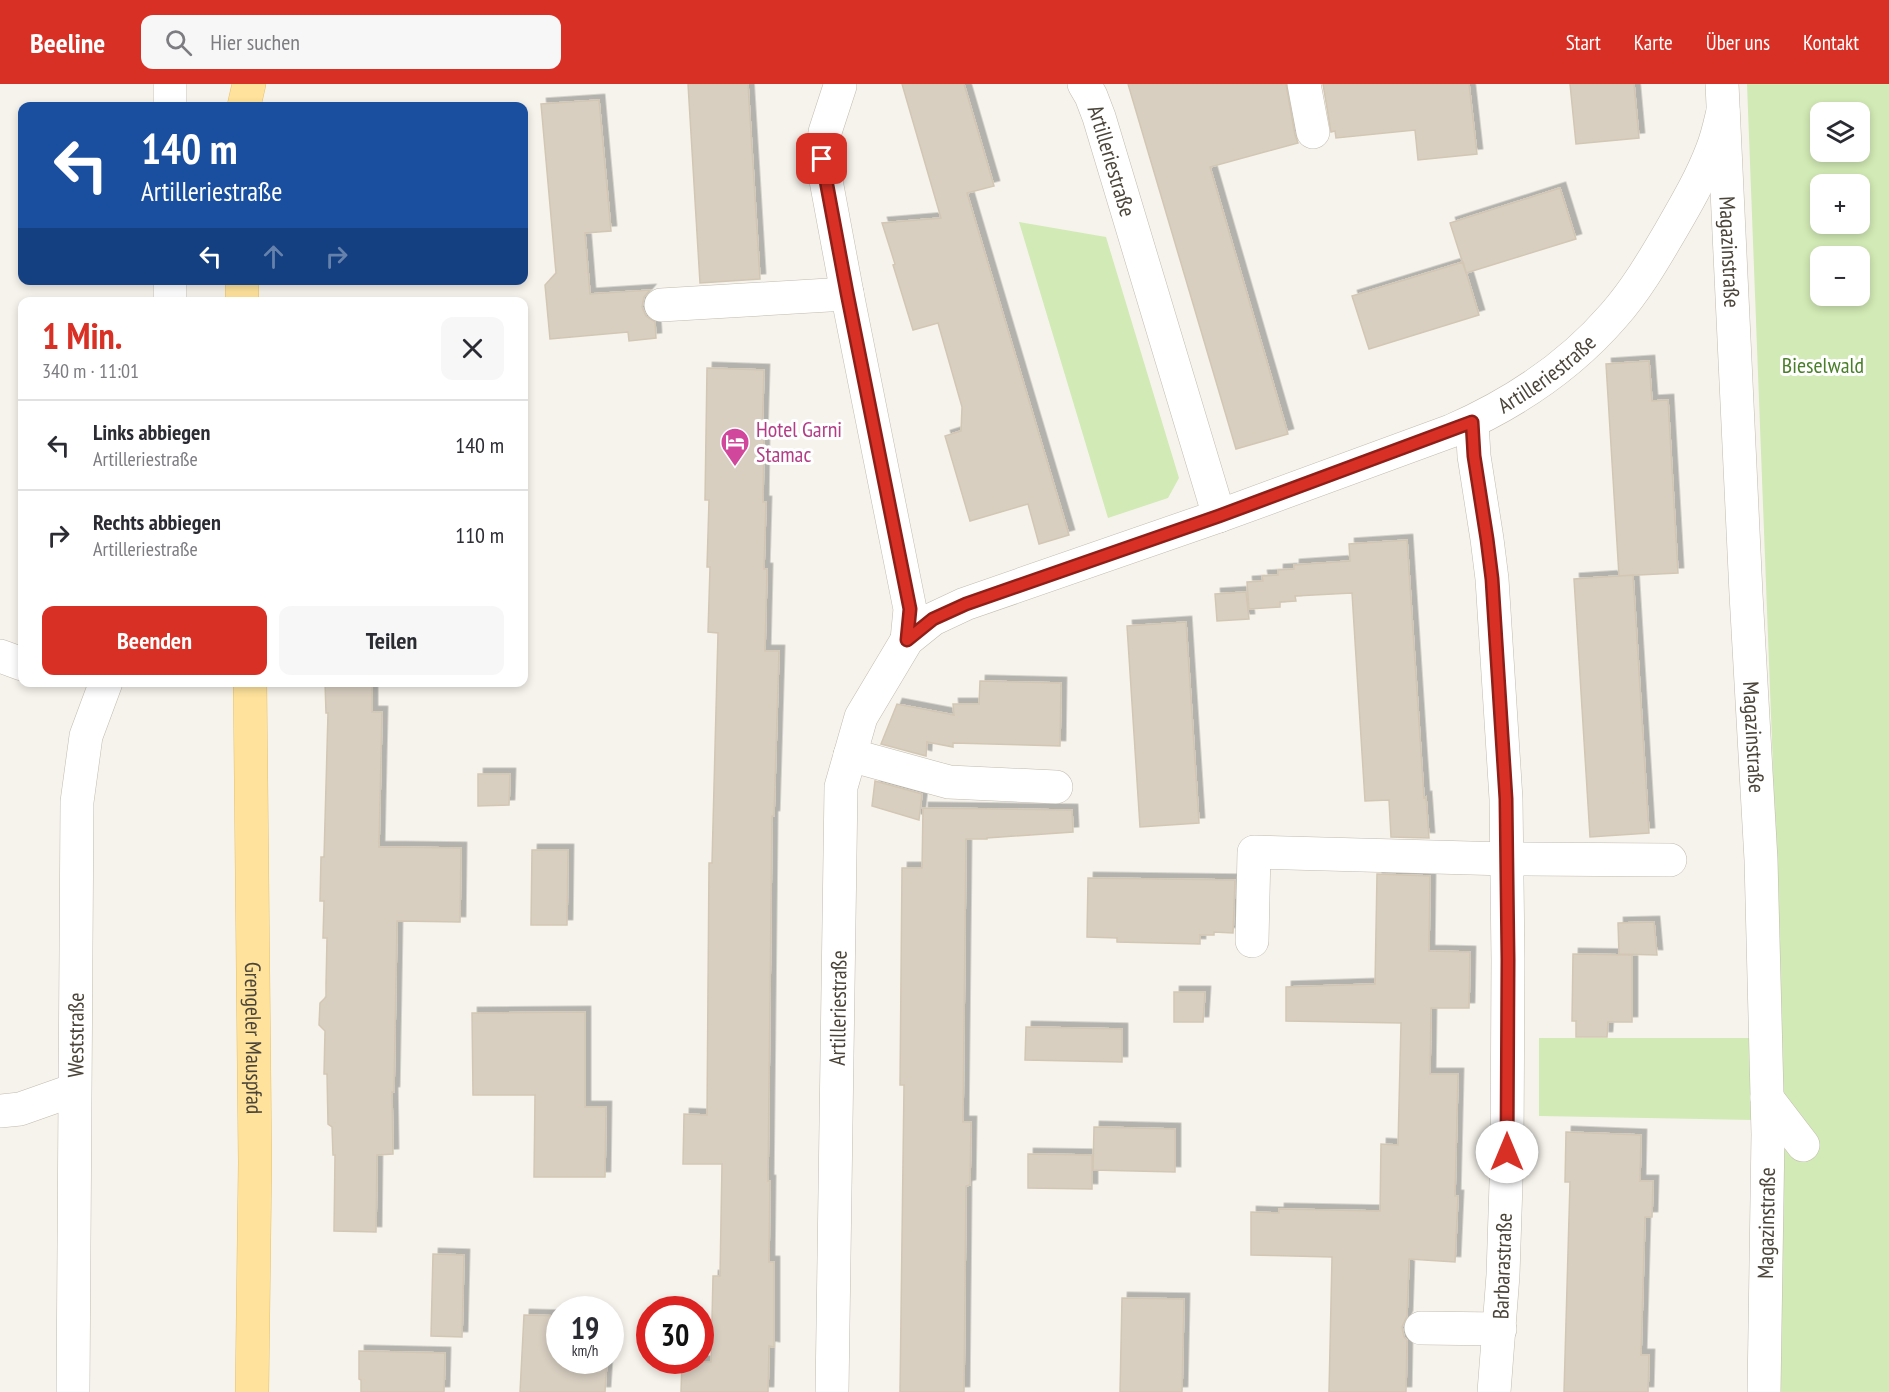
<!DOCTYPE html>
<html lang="de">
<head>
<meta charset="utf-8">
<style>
  :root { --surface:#fff; --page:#f7f7f7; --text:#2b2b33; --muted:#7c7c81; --line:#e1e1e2; --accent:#d93025 }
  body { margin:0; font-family:"PT Sans Narrow",sans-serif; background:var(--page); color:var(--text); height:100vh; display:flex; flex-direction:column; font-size:22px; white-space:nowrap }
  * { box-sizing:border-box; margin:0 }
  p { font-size:20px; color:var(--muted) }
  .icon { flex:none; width:33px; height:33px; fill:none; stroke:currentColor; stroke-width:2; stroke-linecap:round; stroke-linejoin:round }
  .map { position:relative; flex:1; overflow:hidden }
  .side { position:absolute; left:18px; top:213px; width:510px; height:390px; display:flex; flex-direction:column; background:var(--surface); border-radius:12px; box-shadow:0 3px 9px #0003 }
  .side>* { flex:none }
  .top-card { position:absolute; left:18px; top:18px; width:510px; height:183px; border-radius:12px; box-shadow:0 3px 9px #0003; background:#1a4fa0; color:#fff; overflow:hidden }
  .buttons { position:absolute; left:1810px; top:18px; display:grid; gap:12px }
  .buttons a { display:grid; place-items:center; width:60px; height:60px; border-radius:12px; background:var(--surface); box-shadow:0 3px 9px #0003; font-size:30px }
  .speed { position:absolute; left:546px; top:1212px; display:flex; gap:12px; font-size:30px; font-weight:700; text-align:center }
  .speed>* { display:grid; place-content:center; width:78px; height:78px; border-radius:50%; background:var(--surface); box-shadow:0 3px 9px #0003; line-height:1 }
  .speed small { font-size:15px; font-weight:400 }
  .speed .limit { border:9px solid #d22; background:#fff; color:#111 }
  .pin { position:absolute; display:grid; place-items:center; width:51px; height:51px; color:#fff; margin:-26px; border-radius:12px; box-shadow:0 3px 9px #0006 }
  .me { position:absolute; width:66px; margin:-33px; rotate:0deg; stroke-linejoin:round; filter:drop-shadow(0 0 4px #0008) }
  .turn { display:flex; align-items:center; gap:21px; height:126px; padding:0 24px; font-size:27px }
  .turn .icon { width:78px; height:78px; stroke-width:2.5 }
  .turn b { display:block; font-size:42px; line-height:51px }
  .lanes { display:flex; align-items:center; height:57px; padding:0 24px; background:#0003; justify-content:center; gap:30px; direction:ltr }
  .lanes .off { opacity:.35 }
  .round { display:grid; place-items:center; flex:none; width:63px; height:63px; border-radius:12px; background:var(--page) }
  .summary { display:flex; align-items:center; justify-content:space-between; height:102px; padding:0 24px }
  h1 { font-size:36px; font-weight:700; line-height:45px; color:var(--accent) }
  .button { display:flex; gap:12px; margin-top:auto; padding:12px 24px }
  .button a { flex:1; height:69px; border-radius:12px; background:var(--accent); color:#fff; font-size:24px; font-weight:700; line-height:69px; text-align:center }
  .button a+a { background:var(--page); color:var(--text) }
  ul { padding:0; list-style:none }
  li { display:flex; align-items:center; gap:18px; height:90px; padding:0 24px; border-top:2px solid var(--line) }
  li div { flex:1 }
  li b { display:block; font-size:22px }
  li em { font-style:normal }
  header { display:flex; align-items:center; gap:36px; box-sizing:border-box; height:84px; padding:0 30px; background:var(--accent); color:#fff }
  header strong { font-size:28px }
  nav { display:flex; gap:33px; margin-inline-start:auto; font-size:21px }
  .search { width:420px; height:54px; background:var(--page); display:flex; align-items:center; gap:15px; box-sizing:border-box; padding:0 21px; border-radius:12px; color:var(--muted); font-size:22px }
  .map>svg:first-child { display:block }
  .green { fill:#d2eab5; fill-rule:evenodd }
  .building { fill:#d8cfc1; stroke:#d3c7b4; stroke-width:1.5; filter:url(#shadow) }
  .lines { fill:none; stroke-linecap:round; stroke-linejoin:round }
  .minor-casing { stroke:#c2bbae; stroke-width:34 }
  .major-casing { stroke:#e6c16a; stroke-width:34 }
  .minor { stroke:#fff; stroke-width:33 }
  .major { stroke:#ffe39c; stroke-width:33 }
  .route-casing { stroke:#8d1f18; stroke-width:15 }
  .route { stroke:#d93025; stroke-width:10 }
  .labels { text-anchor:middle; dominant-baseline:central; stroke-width:6; stroke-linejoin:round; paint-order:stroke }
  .street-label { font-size:22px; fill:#4b4439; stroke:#fff }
  .park-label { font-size:22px; fill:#4a7f2a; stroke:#fff }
  .hotel-label { font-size:22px; fill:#b23c85; stroke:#fff; text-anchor:start }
</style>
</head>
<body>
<header>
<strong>Beeline</strong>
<div class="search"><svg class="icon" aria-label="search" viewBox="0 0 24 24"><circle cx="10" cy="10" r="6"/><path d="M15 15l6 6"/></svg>Hier suchen</div>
<nav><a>Start</a><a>Karte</a><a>Über uns</a><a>Kontakt</a></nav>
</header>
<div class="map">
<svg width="1889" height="1308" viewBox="0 0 1889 1308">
  <defs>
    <filter id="shadow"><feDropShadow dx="5.5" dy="-5.5" stdDeviation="0" flood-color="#0004"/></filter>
  </defs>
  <rect width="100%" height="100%" fill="#f6f3ec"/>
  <path class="green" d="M1747,0h142v1308h-116v-624zM1821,28h39v40h-39zM1821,100h39v40h-39zM1821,172h39v40h-39z
    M1019,138l87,15 73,241 -11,20 -60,20z
    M1539,954h217l-2,82 -215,-4z"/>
  <path class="building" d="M688,0h60l12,195 -60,4z
    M902,0h62l30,102 -27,7 102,342 -30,9 -11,-40 -58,17 -25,-85 16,-5 1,-24 -24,-84 -25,7 -20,-65 2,-1 -13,-41 59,-5z
    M1128,0h158l9,51 3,8 -88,24 78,267 -52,15z
    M1323,0h146l8,70 -59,6 -3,-30 -79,8 -1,-7 -4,1z
    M1570,0h64l5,54 -63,6z
    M599,16l12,131 -26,2 5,61 60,-4 -6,7 -2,10 4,9 9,6 1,16 -27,3 -1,-9 -78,7 -5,-54 11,-12 -15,-169z
    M1560,104l16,51 -110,34 -16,-50z
    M1463,178l16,53 -110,34 -17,-53z
    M1649,277l3,40 16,-1 10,173 -59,3 -13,-212z
    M707,284l57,2 -2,66h2l-1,66h3l-2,67h3l-2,82h14l-5,165h-2l-4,365h2l-1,81h5v85l-5,-1 -1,46h-87l1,-31 29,1 2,-86h7l2,-112h-39l1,-50 23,1 2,-252h3l6,-230 -10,-1 2,-65h-3l2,-67h-4z
    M1407,456l17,258 2,-1 3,41 -38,-1 -2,-37 -24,1 -13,-208 -57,3 1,5 -16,1v5l-31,2 -2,-27 16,-1 -1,-5 16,-1v-5l16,-1v-4l56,-4 -1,-17z
    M1633,491l16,258 -59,4 -16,-258z
    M1246,508l3,27 -32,2 -2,-27z
    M1186,538l13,201 -59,4 -13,-201z
    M980,597l81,2 -1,63 -107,-3v4l-26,-5 -1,14 -45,-12 16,-40 57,11 -1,-11h26z
    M325,598h47v30h10l-3,135 82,1 -1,74 -63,-1 -3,171h-2l1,62 -16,1 -1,77 -42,-1 1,-76h-2l-1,-28 -4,-3 -1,-50h-3l1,-43 -6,-6 1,-22 6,-6v-13l1,-46h-4l1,-37h-4l1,-44h3l4,-144h-2z
    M478,690h32l-1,31 -31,1z
    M875,697l47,13 -3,26 -47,-14z
    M923,724l149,2 1,22 -86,6v1h-21l-3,283h8l-1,63 -4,1 -2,206h-64l4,-307h-4l2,-217h20z
    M532,766h36l-1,75h-36z
    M1377,790l53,2 -1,75 41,1 -1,56h-38l-1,66h28l-3,122h3l-3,66 -46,-3 -2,57 -5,11 2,10 3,3 -1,52h-77l3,-135 -81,-2v-43l28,1v-4l101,2 1,-67 17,1 3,-122 -115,-2v-34l89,-3z
    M1088,794l147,2 -2,53 -19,-1v3h-14v9l-83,-2v-4l-30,-1z
    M1654,838l3,33 -38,-1 -1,-31z
    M1573,870l59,1v67h-24l-1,15h-31v-16h-4z
    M1174,908h31l-2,30h-29z
    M585,928v95h21l-1,70h-71l1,-82h-62l-1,-82z
    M1026,943l96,2v33l-97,-2z
    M1094,1043l81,2v43l-82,-2z
    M1566,1048l75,3 -1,46h13l-1,36h-7l-4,138h8l-1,37h-84l6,-210h-5z
    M1028,1070l64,1v34l-64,-1z
    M433,1170l31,1 -2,82 -31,-1z
    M1122,1214l62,1 -2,93h-62z
    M524,1231l36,1v44h47l-2,32h-85z
    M359,1267l86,2 -1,39h-83v-12l-2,-1z"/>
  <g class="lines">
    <g class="minor-casing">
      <g id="minor">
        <path id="s1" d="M1084,0l7,12 8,21 120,399"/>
        <path d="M1304,0l9,48"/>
        <path id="s2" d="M1722,0l24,510 15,266 7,274 -4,258"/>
        <path d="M840,2l-15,46 -3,27 25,134 63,316 -3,31"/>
        <path d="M170,22v-22"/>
        <path d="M170,218v-22"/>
        <path d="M661,221l168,-10 18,-2"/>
        <path d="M1472,338l2,34 13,83 5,40 14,220 2,161 -1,192 -4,123 -9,117"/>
        <path d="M0,572l22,8"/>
        <path d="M850,671l99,27 107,5"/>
        <path d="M1252,857l2,-89 253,7 163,1"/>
        <path d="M1767,1014l36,47"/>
        <path d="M0,1027l20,-2 54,-19"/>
        <path d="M1421,1244l79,1"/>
        <path id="s3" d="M73,1308l4,-590 9,-66 20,-54"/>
        <path id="s4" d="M832,1308l9,-605 20,-70 46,-77 26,-21 32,-15 254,-88 232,-85c62,-27 119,-65 163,-116 22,-25 39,-54 56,-83 15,-26 31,-53 42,-82 5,-12 8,-26 11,-39"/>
      </g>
    </g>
    <g class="major-casing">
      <g id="major">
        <path d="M244,22l5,-22"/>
        <path d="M242,196v22"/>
        <path id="s5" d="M250,598l5,481 -3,229"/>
      </g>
    </g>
    <use href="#minor" class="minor"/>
    <use href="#major" class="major"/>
  </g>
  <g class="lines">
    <g class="route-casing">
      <path id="route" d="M822,75l25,134 63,316 -3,31 26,-21 33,-15 253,-88 253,-94 2,34 13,83 5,40 14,220 2,161 -1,192"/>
    </g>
    <use href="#route" class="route"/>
  </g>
  <defs>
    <g id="hotel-pin" transform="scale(1.5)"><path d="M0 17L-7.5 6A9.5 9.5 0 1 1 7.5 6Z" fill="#d1479c" stroke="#fff"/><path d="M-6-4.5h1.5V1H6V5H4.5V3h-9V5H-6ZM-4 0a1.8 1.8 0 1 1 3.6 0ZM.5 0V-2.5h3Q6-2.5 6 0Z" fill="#fff"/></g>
  </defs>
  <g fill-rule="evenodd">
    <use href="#hotel-pin" x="735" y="358"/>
  </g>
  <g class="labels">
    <g class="street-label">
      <text stroke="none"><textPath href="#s1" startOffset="82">Artilleriestraße</textPath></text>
      <text stroke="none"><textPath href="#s2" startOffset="168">Magazinstraße</textPath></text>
      <text stroke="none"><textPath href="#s4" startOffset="1464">Artilleriestraße</textPath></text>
      <text stroke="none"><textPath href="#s2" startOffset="654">Magazinstraße</textPath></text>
      <text stroke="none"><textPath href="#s4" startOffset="384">Artilleriestraße</textPath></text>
      <text stroke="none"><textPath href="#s3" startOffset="357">Weststraße</textPath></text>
      <text stroke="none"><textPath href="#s5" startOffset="356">Grengeler Mauspfad</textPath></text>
      <text transform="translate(1766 1139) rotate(-89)">Magazinstraße</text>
      <text transform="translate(1502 1182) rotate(-88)">Barbarastraße</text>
    </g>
    <g class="park-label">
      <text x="1823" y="281">Bieselwald</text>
    </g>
    <g class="hotel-label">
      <text x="756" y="345">Hotel Garni<tspan x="756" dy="25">Stamac</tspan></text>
    </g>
  </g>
</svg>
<div class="buttons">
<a><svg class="icon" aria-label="layers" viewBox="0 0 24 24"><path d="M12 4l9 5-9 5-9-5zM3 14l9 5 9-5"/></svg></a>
<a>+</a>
<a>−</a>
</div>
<div class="speed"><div>19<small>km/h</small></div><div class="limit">30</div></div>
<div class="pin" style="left:822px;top:75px;background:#d93025"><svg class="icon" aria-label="arrive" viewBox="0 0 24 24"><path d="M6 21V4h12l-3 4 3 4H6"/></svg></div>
<svg class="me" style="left:1507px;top:1068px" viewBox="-20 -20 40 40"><circle r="19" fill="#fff"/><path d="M0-13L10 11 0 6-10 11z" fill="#d93025"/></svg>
<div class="top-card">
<div class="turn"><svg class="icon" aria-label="left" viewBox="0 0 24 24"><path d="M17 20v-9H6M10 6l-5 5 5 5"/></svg><div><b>140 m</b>Artilleriestraße</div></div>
<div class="lanes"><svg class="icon" aria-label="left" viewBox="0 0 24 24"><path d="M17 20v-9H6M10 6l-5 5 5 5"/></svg><svg class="icon off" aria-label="ahead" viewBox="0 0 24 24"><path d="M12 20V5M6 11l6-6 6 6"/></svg><svg class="icon off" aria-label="right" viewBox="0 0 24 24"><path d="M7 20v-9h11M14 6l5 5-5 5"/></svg></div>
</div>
<section class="side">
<div class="summary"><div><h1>1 Min.</h1><p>340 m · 11:01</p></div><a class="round"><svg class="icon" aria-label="close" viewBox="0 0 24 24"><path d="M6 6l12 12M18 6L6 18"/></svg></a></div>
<ul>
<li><svg class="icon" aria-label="left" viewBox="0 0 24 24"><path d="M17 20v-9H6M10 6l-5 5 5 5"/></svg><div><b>Links abbiegen</b><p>Artilleriestraße</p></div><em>140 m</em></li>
<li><svg class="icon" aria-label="right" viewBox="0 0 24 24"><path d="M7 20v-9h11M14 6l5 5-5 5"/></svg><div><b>Rechts abbiegen</b><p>Artilleriestraße</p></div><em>110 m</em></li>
</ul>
<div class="button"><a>Beenden</a><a>Teilen</a></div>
</section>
</div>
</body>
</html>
